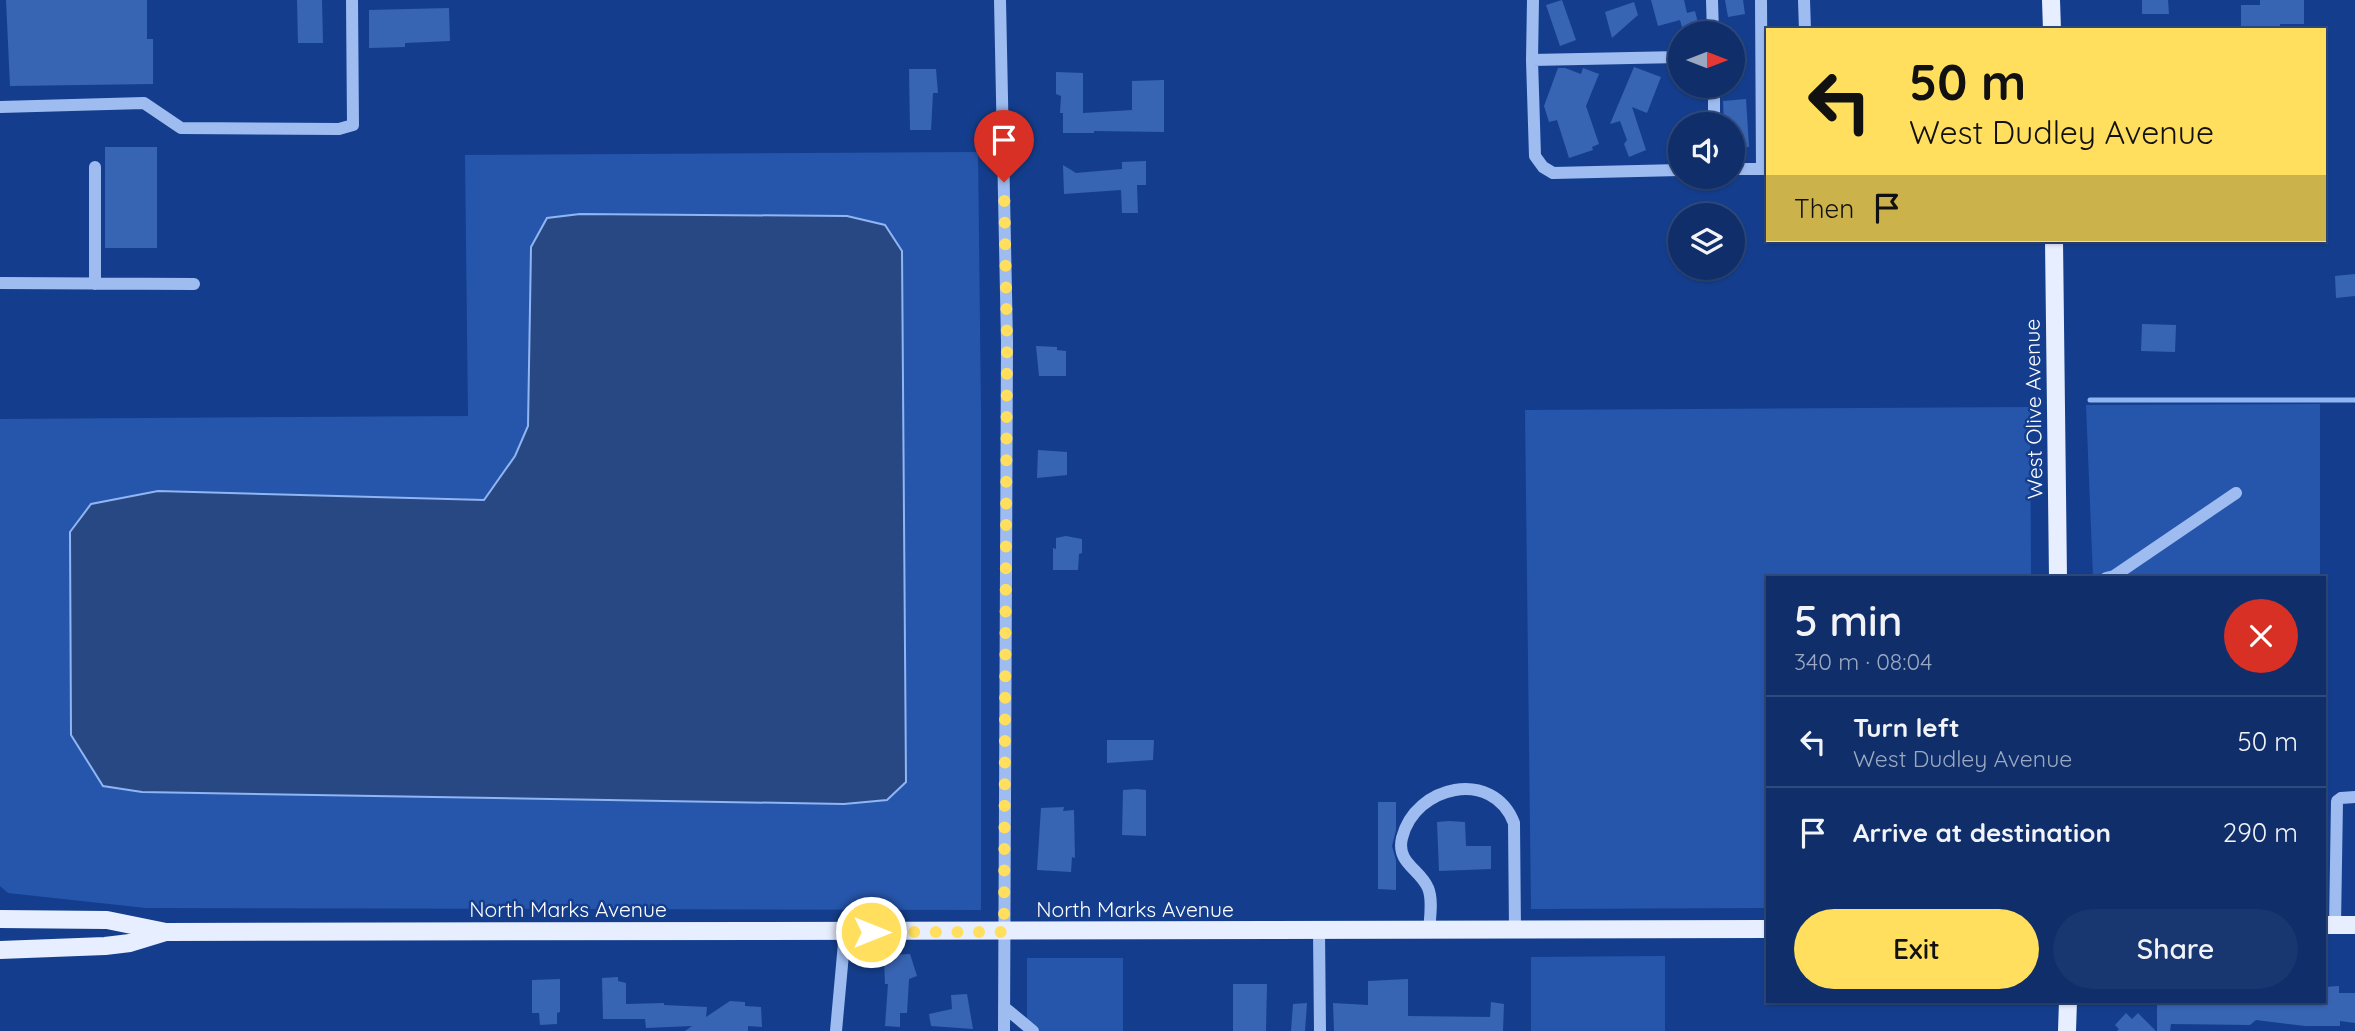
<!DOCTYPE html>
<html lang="en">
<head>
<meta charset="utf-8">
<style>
  :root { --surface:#0f2e6a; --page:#183670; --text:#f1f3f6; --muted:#9ba8c1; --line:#2f4a7e; --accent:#ffdf5d }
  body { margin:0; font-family:Quicksand,sans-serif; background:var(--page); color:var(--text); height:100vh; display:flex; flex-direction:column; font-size:26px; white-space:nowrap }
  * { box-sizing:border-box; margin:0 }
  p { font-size:23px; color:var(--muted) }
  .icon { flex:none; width:38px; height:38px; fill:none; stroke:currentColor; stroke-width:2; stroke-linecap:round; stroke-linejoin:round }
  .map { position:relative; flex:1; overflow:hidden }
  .details { position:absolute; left:1766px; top:576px; width:560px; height:427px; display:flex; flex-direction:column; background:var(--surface); border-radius:0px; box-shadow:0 2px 5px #0004,0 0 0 2px var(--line) }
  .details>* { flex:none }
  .top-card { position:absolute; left:1766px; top:28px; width:560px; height:214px; border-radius:0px; box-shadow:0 2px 5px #0004,0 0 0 2px var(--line); background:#ffdf5d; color:#111; overflow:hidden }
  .needle { width:46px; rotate:90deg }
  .buttons { position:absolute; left:1668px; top:21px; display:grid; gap:14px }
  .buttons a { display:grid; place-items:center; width:77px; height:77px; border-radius:50%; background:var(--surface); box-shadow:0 2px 5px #0004,0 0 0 2px var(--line); font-size:35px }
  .pin { position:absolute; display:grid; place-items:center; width:60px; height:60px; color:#fff; margin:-72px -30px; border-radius:50% 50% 50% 0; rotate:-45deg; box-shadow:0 0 7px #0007 }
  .pin .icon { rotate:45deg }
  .me { position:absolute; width:77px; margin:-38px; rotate:90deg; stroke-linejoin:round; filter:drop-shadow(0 0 5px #0008) }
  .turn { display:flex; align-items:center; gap:24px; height:147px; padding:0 28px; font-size:32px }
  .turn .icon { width:91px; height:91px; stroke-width:2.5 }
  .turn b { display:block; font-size:49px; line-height:60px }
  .then { display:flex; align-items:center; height:66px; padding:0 28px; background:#0003; gap:14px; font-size:26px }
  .round { display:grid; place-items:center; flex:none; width:74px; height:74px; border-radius:37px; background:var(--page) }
  .overview { display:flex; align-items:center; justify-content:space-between; height:119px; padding:0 28px }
  h1 { font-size:42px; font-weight:600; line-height:52px }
  .primary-button { display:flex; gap:14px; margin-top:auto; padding:14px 28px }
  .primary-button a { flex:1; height:80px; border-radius:42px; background:var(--accent); color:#111; font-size:28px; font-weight:600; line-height:80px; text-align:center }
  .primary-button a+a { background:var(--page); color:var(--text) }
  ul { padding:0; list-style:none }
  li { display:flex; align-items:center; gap:21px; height:91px; padding:0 28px; border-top:2px solid var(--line) }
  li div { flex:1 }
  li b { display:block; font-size:26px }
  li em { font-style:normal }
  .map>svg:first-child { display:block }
  .green { fill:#2656ac }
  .water { fill:#284883; stroke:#90b5f3; stroke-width:2 }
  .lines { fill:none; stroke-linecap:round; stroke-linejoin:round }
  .stream { stroke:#90b5f3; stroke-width:5 }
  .building { fill:#3864b4 }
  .minor { stroke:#9ebcf0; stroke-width:12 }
  .major { stroke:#e7eeff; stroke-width:18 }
  .route { stroke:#ffdf5d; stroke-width:12; stroke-dasharray:0 21.6 }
  .labels { text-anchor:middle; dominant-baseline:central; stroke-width:5; stroke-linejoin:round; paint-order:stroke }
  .street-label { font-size:21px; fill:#fff; stroke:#143e8d }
</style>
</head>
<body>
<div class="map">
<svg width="2355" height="1031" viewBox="0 0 2355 1031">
  <rect width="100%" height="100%" fill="#143e8d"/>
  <path class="green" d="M978,152l3,261v497l-835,-2 -138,-15 -8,-7v-467l468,-3 -3,-261z
    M2320,404v173h-227l-7,-172z
    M2030,407l1,170 -263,1 -1,330 -236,1 -6,-499z
    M1665,956v75h-134v-74z
    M1027,958h96v73h-96z"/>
  <path class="water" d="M580,214l267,2 38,9 17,26 4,531 -19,18 -43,4 -702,-12 -39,-6 -32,-51 -1,-203 21,-28 67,-13 326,9 31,-44 13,-30 3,-179 16,-29z"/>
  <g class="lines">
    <path class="stream" d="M2090,400h265"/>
  </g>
  <path class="building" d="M6,0h141v39h6v45l-143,2z
    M297,0h25l1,43h-25z
    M1562,0l14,40 -16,6 -14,-41z
    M1651,0h33l3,13 8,-2 4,16 -16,4 -3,-11 -22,6z
    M1725,0h18l2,14 -17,3z
    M2142,0h26l1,14h-27z
    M2260,0h44v24h-24v4l-39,-2v-21h19z
    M1634,2l4,13 -26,23 -7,-26z
    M449,8l1,33 -45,2v4l-36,1v-38z
    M1634,67l27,10 -14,36 -15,-6 14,43 -17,7 -5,-13 3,-4 -7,-19 -10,3z
    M1558,68h7l16,6 2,-6 16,6 -13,32 13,38 -7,3 1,3 -24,8 -12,-38 -8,2 -5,-16z
    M909,69h27l2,24h-5l-2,37h-21z
    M1056,72l27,1v40l49,-3v-29l32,-1v52l-70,-1v2h-31v-20h-3l1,-17 -5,-2z
    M1746,99l3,48 -17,1v-24h-8l-1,-23z
    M105,147h52v101h-52z
    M1146,161v24h-9l1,28h-16l-1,-23 -57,4 -1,-29 13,8 46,-4v-7z
    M2355,274v22l-19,2 -1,-22z
    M2142,324l34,1 -1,27 -34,-1z
    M1036,346l21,1v3l9,1v25h-27z
    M1038,450l29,2v23l-30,3z
    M1066,536l16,3v14l-3,1 -1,16h-25v-22l3,1v-11z
    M1107,740h47l-1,20 -46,3z
    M1136,789l10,1v46l-24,-1 1,-45z
    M1378,802h18v28l-4,16 4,14v30l-18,-1z
    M1064,807l-1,4 11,-1 1,48 -3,-1 -1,15 -34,-2 4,-62z
    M1449,821l16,1 1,24h25v23l-52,2 -2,-49z
    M910,954l7,22 -8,3 -2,34h-7v14l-15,-1 3,-42h-3l-1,-25 7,-4z
    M618,977v4l8,2v21l38,-1v2l43,2 -1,10 24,-16 15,1v4l16,1 1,20 -14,-1v5h-63l7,-5 -46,2 -1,-9h-42l-1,-41z
    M560,979v33l-3,1v11l-17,1 -1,-12h-7v-33z
    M1408,979v37l82,1 1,-15 13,2 -1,27h-169l-1,-28 35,2v-24z
    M1233,984h34l-1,47h-33z
    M2339,986v7h16v30l-15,-2v5h-35l-49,-6 -6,5 -79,-1 -1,7h-13v-30h167v-14z
    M967,994l6,35 -42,-3 -2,-12 23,-5 -1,-14z
    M1307,1003l-2,28h-14l2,-27z
    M2126,1013l6,6 6,-6 18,18h-39l2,-2 -4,-4z"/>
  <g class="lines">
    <path class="minor" d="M1000,0l7,342 -3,689
      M1533,0l-1,60 3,96 8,11 10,6 127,-3
      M1712,0l1,33
      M1761,0l1,169
      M1804,0l1,30
      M1532,60l148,-3
      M1714,86v38
      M0,107l144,-4 37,25 158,1 14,-4 -1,-125
      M95,167v117
      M1732,169h35
      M0,283l194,1
      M2106,578l8,-2 122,-83
      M2335,925l2,-124 4,-3 14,-1
      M1319,931l1,100
      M1429,931c1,-13 4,-32 -1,-43 -8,-19 -32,-25 -26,-50 13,-53 91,-70 112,-15l1,107
      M1004,1007l29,24
      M836,1031l9,-99"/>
    <path class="major" d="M2051,0l1,30
      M2054,240l4,338
      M0,919l107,1 59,12 1602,-3
      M2324,925h31
      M0,950l105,-4 25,-3 36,-11
      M2067,1031l1,-30"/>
  </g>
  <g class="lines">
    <path class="route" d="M871,932h133l3,-590 -3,-160"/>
  </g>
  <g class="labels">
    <g class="street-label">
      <text transform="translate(2033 409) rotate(-91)">West Olive Avenue</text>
      <text x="568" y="909">North Marks Avenue</text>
      <text x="1135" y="909">North Marks Avenue</text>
    </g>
  </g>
</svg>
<div class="buttons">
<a><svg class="needle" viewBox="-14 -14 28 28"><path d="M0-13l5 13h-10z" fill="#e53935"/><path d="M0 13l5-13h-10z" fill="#9ba8c1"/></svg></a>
<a><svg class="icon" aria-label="sound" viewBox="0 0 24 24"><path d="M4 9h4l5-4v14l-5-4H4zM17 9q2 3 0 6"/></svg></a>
<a><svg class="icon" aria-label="layers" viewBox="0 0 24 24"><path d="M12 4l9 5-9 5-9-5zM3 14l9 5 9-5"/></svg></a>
</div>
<div class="pin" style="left:1004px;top:182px;background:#d93025"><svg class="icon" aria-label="arrive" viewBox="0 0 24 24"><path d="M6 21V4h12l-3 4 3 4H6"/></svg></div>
<svg class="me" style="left:871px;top:932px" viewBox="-20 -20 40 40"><circle r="17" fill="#ffdf5d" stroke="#fff" stroke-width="3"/><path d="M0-11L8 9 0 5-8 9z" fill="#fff"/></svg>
<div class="top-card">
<div class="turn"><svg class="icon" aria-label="left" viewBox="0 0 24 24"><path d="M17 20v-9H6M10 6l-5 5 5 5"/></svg><div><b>50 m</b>West Dudley Avenue</div></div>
<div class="then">Then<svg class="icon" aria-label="arrive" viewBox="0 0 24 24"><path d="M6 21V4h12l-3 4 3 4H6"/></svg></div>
</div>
<section class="details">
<div class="overview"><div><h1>5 min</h1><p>340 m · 08:04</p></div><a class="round" style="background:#d93025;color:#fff"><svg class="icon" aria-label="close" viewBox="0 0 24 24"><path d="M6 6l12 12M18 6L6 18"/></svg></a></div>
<ul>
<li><svg class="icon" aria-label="left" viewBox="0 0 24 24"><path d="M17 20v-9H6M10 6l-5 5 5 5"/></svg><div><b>Turn left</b><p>West Dudley Avenue</p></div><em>50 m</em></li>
<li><svg class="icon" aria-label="arrive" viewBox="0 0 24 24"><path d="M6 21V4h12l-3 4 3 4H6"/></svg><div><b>Arrive at destination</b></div><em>290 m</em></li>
</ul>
<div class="primary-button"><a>Exit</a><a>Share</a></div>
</section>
</div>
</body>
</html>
